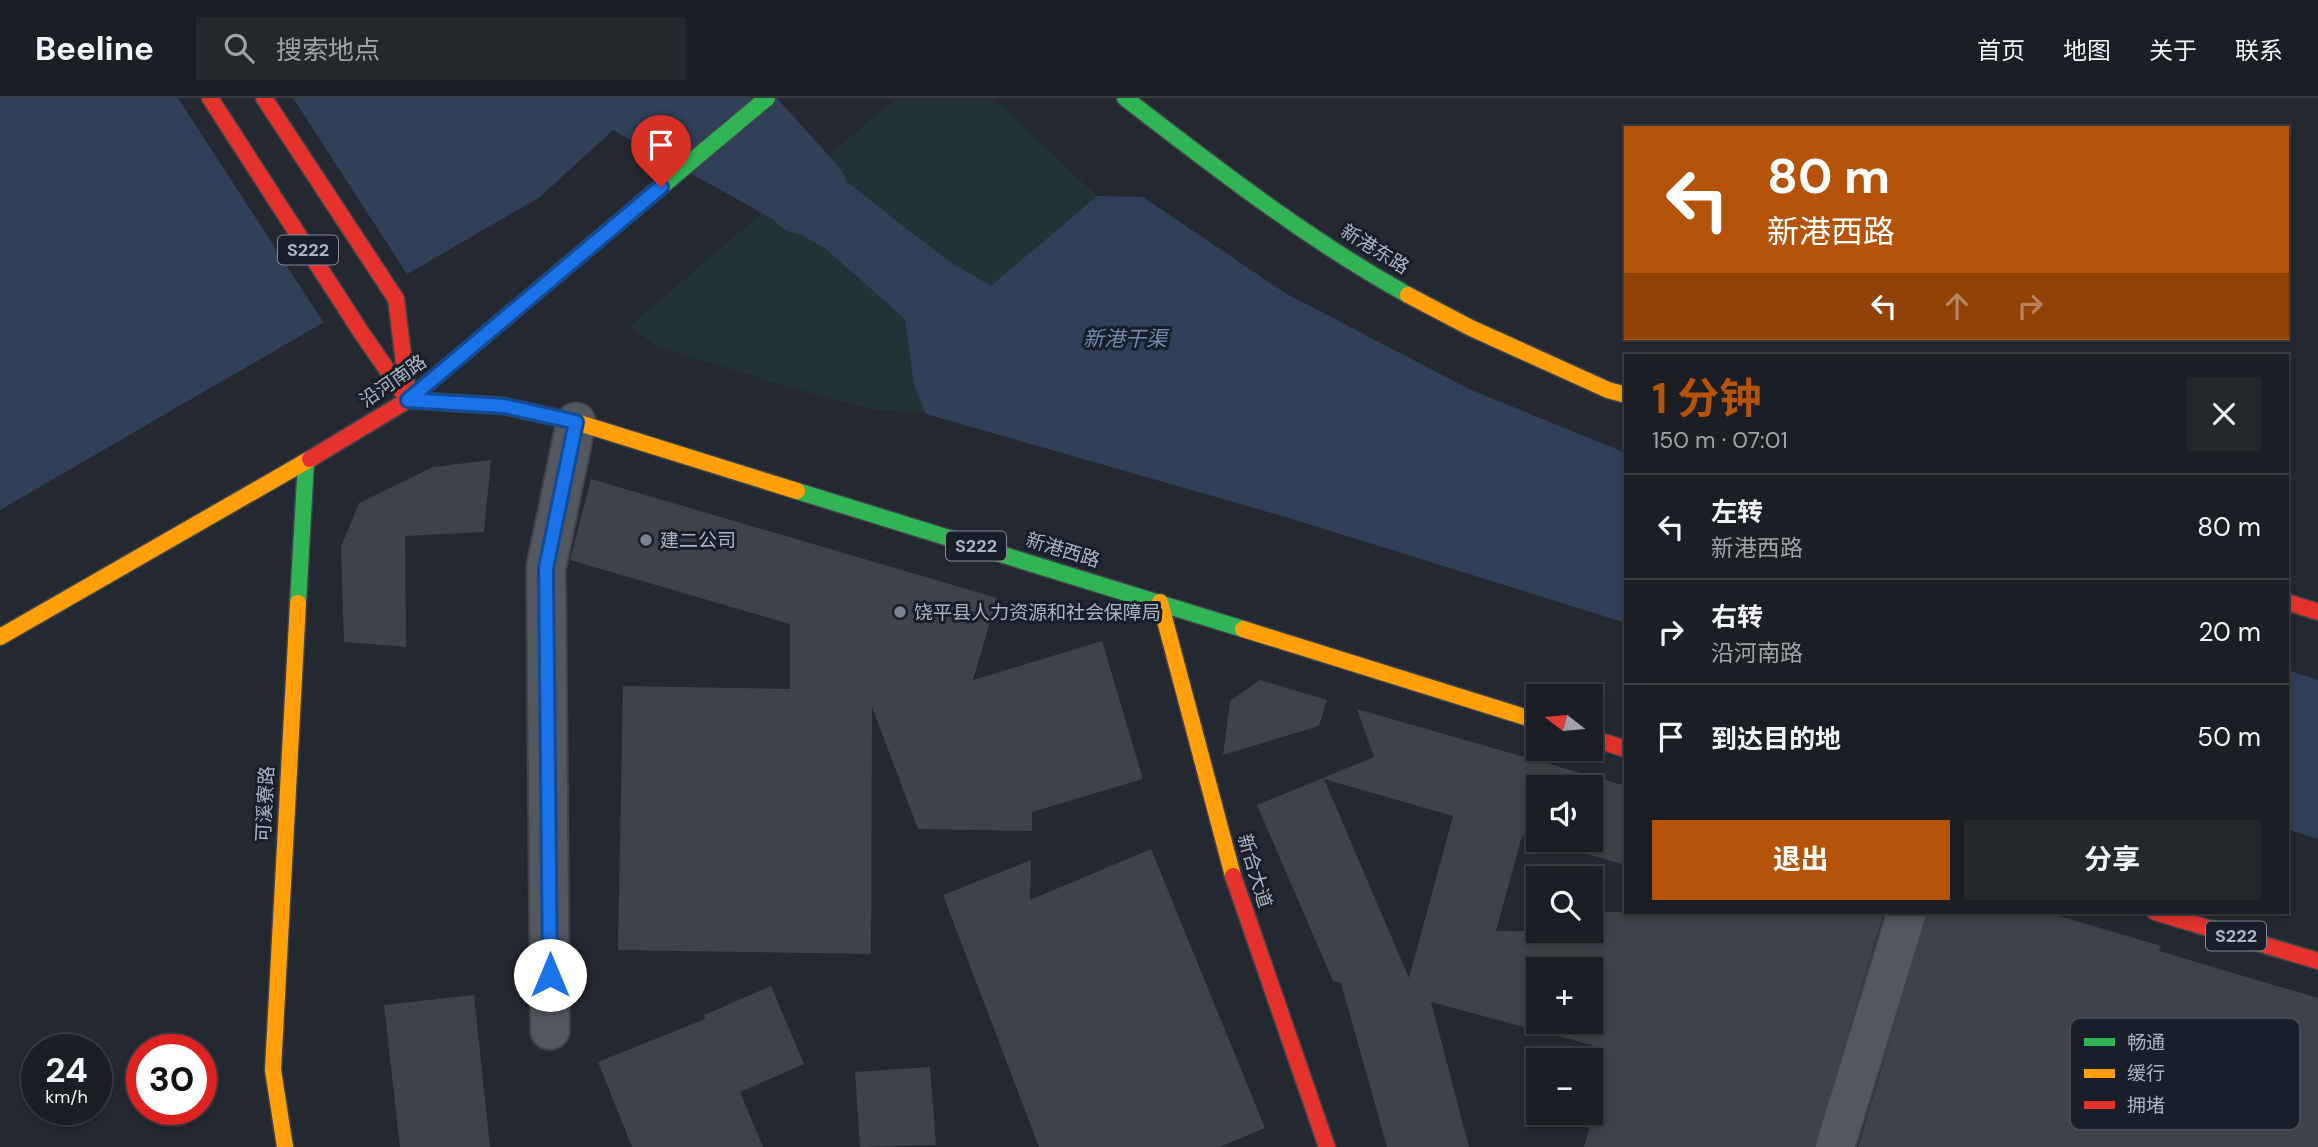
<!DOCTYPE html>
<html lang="zh">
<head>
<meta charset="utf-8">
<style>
  :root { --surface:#1b1e24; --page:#24272c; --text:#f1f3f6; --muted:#a0a2a6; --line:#393c41; --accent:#b45309 }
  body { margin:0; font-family:"DM Sans","Noto Sans SC",sans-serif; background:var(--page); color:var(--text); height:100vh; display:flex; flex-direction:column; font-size:26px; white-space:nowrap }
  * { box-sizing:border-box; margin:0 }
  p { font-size:23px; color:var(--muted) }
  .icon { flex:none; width:38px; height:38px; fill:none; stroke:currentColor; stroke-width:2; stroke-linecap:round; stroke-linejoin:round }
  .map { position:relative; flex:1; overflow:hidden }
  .side { position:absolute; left:1624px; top:256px; width:665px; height:560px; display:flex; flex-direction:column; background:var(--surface); border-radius:0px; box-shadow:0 4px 10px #0003,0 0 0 2px var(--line) }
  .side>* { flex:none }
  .banner { position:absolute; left:1624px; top:28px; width:665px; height:214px; border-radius:0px; box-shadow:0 4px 10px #0003,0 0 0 2px var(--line); background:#b45309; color:#fff; overflow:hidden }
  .needle { width:46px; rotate:286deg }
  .controls { position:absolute; left:1526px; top:586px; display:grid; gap:14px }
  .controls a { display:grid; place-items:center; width:77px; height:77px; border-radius:0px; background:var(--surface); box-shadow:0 4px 10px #0003,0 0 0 2px var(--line); font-size:35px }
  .speed { position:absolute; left:21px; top:936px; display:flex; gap:14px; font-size:35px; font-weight:700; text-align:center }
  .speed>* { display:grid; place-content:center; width:91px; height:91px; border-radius:50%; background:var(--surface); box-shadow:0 4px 10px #0003,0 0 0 2px var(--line); line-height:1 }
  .speed small { font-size:18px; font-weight:400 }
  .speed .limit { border:10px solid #d22; background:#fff; color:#111 }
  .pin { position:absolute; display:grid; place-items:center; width:60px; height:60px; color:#fff; margin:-72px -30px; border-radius:50% 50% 50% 0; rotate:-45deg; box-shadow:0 0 7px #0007 }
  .pin .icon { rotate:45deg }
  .me { position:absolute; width:77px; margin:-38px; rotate:0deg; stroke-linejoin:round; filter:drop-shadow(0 0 5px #0008) }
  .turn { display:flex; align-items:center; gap:24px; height:147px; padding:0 28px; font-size:32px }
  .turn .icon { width:91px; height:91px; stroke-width:2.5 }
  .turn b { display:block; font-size:49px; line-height:60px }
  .lanes { display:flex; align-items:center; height:66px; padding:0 28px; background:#0003; justify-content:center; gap:35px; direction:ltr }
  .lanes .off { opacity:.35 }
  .round { display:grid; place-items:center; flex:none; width:74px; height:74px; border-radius:0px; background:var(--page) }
  .overview { display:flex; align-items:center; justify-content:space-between; height:119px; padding:0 28px }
  h1 { font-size:42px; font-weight:700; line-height:52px; color:var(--accent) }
  .button { display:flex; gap:14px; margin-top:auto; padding:14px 28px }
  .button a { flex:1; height:80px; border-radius:0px; background:var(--accent); color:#fff; font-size:28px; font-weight:700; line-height:80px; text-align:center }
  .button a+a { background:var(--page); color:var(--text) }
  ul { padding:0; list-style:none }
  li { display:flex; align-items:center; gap:21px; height:105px; padding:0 28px; border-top:2px solid var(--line) }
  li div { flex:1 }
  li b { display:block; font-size:26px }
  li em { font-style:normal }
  header { display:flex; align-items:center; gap:42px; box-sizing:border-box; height:98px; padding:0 35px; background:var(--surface); border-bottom:2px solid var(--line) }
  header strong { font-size:33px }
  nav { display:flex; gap:38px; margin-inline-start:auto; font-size:24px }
  .search { width:490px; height:63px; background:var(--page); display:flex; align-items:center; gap:18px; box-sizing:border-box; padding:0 24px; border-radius:0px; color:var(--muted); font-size:26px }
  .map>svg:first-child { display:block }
  .green { fill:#223236 }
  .water { fill:#314058 }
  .pier { fill:#242830 }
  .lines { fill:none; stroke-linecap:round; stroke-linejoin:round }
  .river { stroke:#314058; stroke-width:84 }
  .building { fill:#3e4249; fill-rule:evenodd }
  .street-casing { stroke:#404349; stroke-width:42 }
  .fast-casing { stroke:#404349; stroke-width:19 }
  .slow-casing { stroke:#404349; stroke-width:19 }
  .jam-casing { stroke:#404349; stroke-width:19 }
  .street { stroke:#53575e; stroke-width:38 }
  .fast { stroke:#30b455; stroke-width:16 }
  .slow { stroke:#ff9f0a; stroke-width:16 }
  .jam { stroke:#e5322d; stroke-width:16 }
  .route-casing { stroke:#114b97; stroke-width:18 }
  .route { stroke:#1a73e8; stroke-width:12 }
  .poi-dot { fill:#7c8390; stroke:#181e2a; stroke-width:2.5 }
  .labels { text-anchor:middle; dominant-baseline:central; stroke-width:6; stroke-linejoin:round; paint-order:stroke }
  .shield { fill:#181e2a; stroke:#808795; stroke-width:2 }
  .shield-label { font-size:18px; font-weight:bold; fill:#acb4c3 }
  .street-label { font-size:19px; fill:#acb4c3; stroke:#181e2a }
  .poi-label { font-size:19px; fill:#acb4c3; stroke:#181e2a; text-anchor:start }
  .water-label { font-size:21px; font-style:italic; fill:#7489ab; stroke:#181e2a }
  .key { fill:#181e2a; stroke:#444b58; stroke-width:2 }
  .key-label { font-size:19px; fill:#acb4c3 }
</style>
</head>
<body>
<header>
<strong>Beeline</strong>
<div class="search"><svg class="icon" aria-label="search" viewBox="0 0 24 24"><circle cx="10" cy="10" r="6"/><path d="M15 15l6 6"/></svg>搜索地点</div>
<nav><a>首页</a><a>地图</a><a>关于</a><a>联系</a></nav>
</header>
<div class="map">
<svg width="2318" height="1049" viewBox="0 0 2318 1049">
  <rect width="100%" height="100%" fill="#242830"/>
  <path class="green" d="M896,0h97l104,98 -106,90 -44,-25 -42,58 21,95 -55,-5 -83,-22 -132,-41 -26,-20z"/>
  <path class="water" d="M0,0h693l155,85 99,77 44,26 106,-90 46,1 142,96 184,96 157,64v170l-337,-105 -363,-104 -12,-29 -9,-66 -79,-70 -213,-119 -73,67 -540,313z
    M2287,572l31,10v159l-31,-10z"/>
  <path class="pier" d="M178,0h115l116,179 -84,48z"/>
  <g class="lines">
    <path class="river" d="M720,0l86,95"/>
  </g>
  <path class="building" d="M491,362l-7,72 -79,4 1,111 -62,-5 -3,-95 18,-44 74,-36z
    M591,381l406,119 -24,82 129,-39 41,138 -111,33v19l-114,-2 -46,-122 -1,247 -253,-4 5,-264 167,3v-65l-220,-64z
    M1260,582l67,20 -8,26 -96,29 7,-54z
    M1357,611l269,77v79l-104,-29 -26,95h95v-19h293l-70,235h-230l7,-24v-78l-160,-43 38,145h-82l-46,-164 -8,-2 -76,-176 117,-48zM1324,681l129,37 -44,162zM1538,690h53v52h-53zM1538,872h53v52h-53z
    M1151,751l114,279 -45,19h-181l-96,-252 88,-35 -1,40z
    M1928,814h118l115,34 -2,5 159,47v149h-460z
    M771,888l33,78 -64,28 23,55h-131l-34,-85 107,-43 -1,-4z
    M474,897l16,152h-90l-16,-142z
    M930,969l6,78 -76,2 -5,-75z"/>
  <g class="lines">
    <g class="street-casing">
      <path id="street" d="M550,932l-4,-462 30,-146
        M1835,1049l72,-235"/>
    </g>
    <g class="fast-casing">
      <path id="fast" d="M1125,0c91,70 182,141 283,197
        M644,103l123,-103
        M797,393l446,138
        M298,505l8,-141"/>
    </g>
    <g class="slow-casing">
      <path id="slow" d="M1408,197l63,33 137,62 18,5
        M408,302l96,6 72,16 221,69
        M1160,504l73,274
        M1243,531l295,92
        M0,539l310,-178
        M285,1049l-12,-77 25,-467"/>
    </g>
    <g class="jam-casing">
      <path id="jam" d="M210,0l151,234 47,68
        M264,0l132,201 12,96
        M310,361l98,-59 236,-199
        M2287,504l31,10
        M1591,640l35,11
        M1233,778l94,271
        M2155,814l163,49"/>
    </g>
    <use href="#street" class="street"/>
    <use href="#fast" class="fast"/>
    <use href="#slow" class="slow"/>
    <use href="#jam" class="jam"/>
  </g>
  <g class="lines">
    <g class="route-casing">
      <path id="route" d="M550,877l-4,-407 30,-146 -72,-16 -96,-6 253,-213"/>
    </g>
    <use href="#route" class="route"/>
  </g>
  <g class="poi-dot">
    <circle cx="646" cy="442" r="7"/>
    <circle cx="900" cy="514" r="7"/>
  </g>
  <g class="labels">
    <g class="shield">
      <rect x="278" y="137.5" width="60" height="29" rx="5"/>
      <rect x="946" y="433.5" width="60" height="29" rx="5"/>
      <rect x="2206" y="823.5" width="60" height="29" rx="5"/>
    </g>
    <g class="shield-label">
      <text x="308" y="152">S222</text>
      <text x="976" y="448">S222</text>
      <text x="2236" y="838">S222</text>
    </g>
    <g class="street-label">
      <text transform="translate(1375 151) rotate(32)">新港东路</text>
      <text transform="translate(393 283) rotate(-35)">沿河南路</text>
      <text transform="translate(1063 452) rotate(17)">新港西路</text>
      <text transform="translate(265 706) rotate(-87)">可溪寮路</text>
      <text transform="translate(1255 773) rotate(73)">新合大道</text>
    </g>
    <g class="poi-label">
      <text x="660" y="442">建二公司</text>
      <text x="914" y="514">饶平县人力资源和社会保障局</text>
    </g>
    <g class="water-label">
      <text x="1125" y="241">新港干渠</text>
    </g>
  </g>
  <rect x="2070" y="920" width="230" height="112" rx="10" class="key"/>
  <rect x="2084" y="940" width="31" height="8" fill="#30b455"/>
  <rect x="2084" y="971" width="31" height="9" fill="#ff9f0a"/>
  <rect x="2084" y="1003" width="31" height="8" fill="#e5322d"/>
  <g class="key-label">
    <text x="2127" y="951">畅通</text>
    <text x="2127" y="982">缓行</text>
    <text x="2127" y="1014">拥堵</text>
  </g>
</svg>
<div class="controls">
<a><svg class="needle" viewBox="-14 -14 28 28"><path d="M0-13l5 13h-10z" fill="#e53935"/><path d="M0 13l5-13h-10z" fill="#a0a2a6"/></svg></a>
<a><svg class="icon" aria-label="sound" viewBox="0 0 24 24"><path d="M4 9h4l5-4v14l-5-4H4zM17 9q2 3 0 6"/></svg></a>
<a><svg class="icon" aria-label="search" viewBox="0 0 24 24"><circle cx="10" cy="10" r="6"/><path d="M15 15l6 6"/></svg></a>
<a>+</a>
<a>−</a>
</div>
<div class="speed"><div>24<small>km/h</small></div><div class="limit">30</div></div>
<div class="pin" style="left:661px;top:89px;background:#d93025"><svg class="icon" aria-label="arrive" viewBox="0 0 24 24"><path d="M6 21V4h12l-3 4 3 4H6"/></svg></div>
<svg class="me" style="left:550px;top:877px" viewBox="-20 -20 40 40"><circle r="19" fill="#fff"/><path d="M0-13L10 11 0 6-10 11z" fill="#1a73e8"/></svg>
<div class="banner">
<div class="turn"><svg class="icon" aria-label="left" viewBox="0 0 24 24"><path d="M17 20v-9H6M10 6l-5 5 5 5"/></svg><div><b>80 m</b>新港西路</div></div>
<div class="lanes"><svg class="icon" aria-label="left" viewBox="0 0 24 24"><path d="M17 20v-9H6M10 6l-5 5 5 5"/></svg><svg class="icon off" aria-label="ahead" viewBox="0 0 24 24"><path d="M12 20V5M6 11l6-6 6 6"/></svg><svg class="icon off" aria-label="right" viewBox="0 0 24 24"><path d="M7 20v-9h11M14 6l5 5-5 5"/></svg></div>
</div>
<section class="side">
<div class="overview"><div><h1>1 分钟</h1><p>150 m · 07:01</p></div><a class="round"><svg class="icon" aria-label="close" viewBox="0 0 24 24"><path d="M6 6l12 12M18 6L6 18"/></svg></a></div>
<ul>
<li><svg class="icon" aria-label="left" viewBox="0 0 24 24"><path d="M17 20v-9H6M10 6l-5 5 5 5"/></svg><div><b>左转</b><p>新港西路</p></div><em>80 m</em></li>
<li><svg class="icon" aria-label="right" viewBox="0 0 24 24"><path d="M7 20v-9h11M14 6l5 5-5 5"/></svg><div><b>右转</b><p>沿河南路</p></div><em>20 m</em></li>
<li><svg class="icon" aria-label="arrive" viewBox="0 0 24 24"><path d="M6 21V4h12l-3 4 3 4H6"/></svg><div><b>到达目的地</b></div><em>50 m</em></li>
</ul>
<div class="button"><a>退出</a><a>分享</a></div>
</section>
</div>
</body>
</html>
